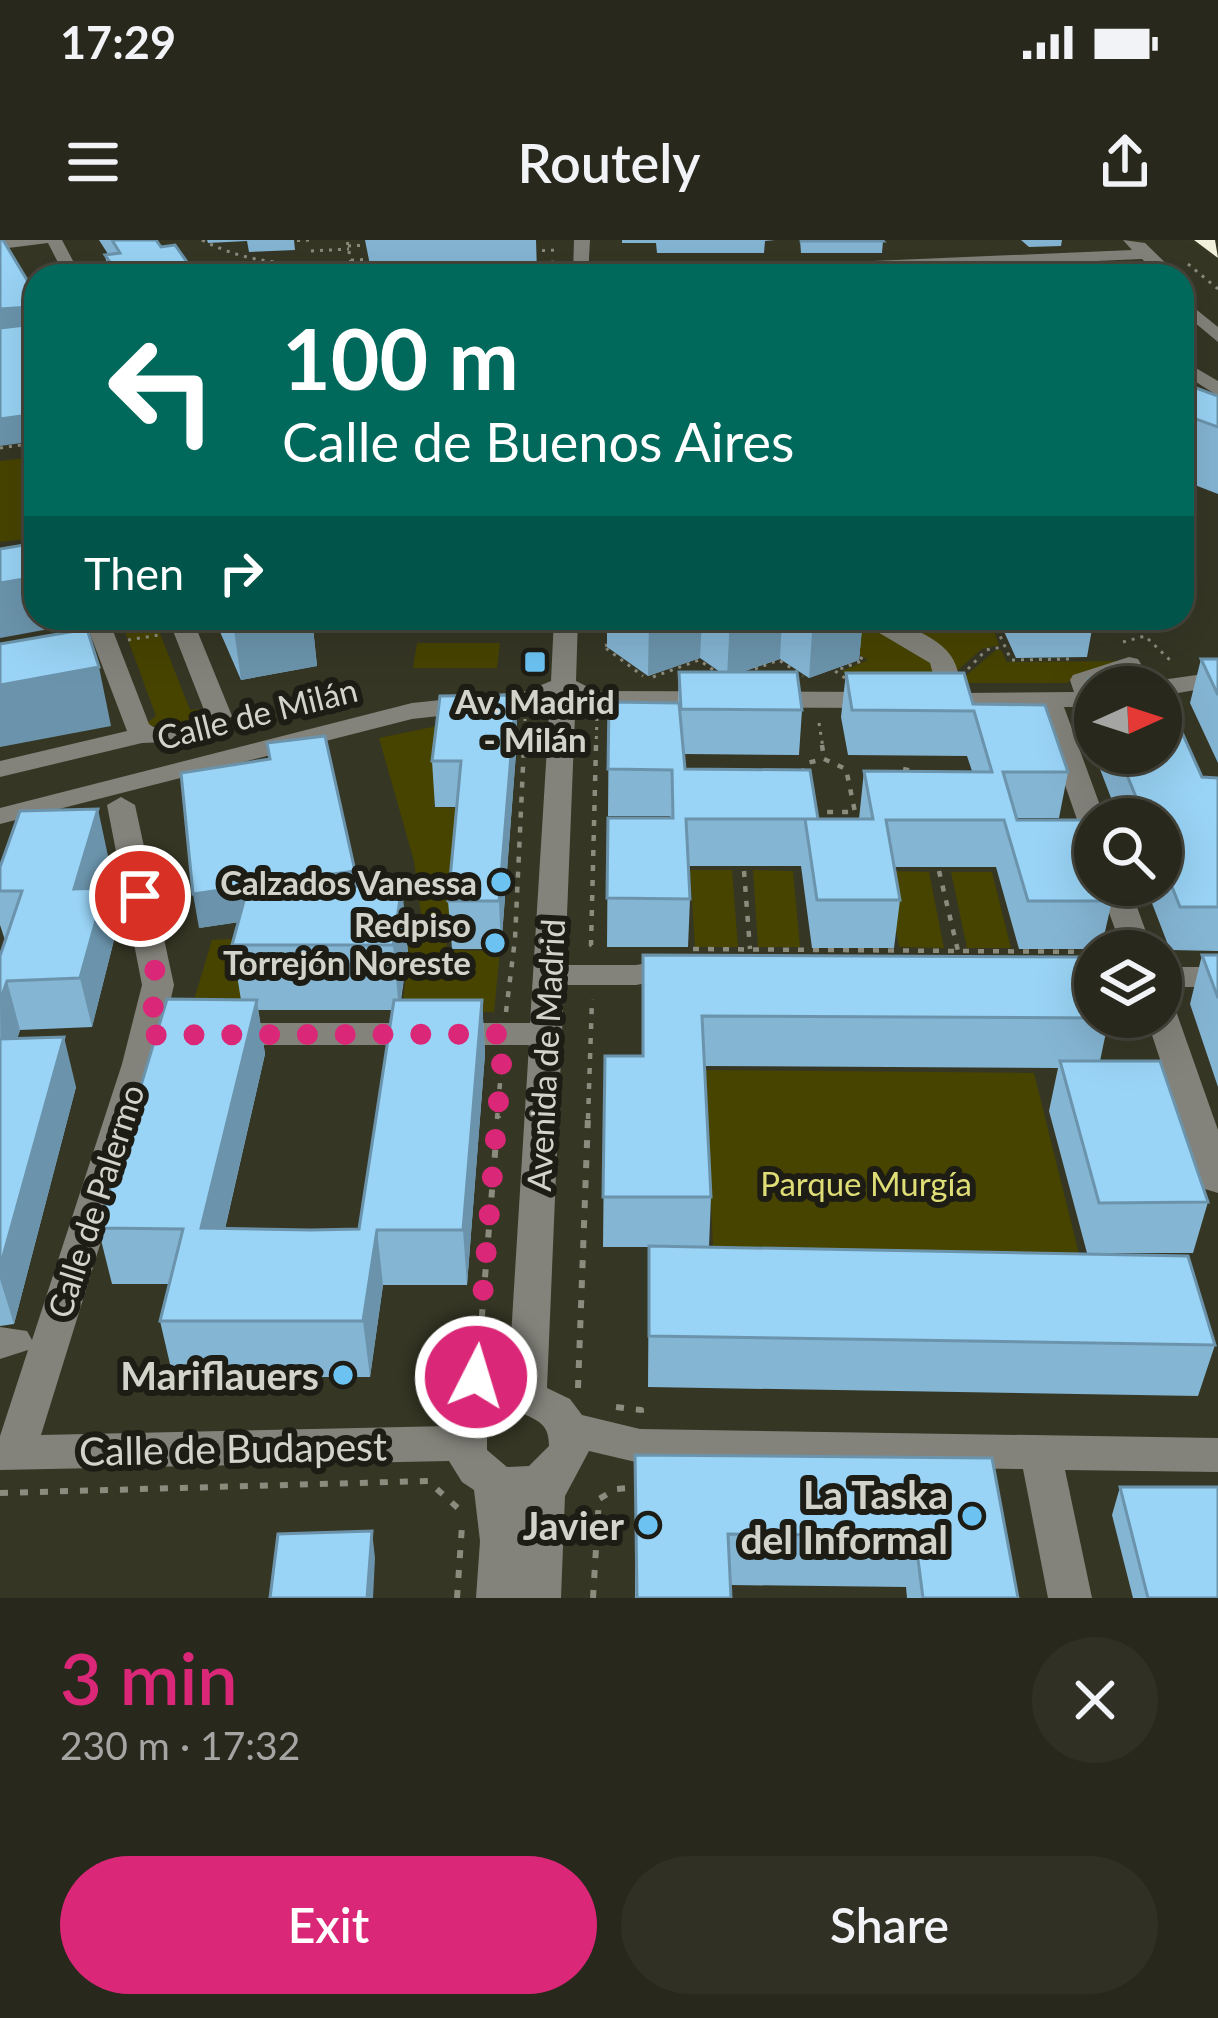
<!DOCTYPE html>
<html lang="en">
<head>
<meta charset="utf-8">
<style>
  :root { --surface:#28281c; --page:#303025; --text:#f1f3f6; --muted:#a5a6a3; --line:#44443b; --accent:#db2777 }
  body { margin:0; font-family:Lato,sans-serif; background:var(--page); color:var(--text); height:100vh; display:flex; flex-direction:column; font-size:45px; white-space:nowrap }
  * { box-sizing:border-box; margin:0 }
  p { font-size:39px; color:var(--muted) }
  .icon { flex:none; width:66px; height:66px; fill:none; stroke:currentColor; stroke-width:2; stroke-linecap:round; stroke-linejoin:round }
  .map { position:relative; height:1358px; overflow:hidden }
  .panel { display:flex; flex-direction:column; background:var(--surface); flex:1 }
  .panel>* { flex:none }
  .banner { position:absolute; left:24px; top:24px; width:1170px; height:366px; border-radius:36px; box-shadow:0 12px 48px #0002,0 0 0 3px var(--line); background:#00695c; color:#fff; overflow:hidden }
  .needle { width:78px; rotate:87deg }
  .buttons { position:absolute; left:1074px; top:426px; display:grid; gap:24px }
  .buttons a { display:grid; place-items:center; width:108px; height:108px; border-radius:50%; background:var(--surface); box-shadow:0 12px 48px #0002,0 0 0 3px var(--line); font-size:60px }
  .pin { position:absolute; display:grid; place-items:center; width:102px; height:102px; color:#fff; margin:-51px; border:6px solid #fff; border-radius:50%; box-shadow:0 3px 12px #0007 }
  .me { position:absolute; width:132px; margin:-66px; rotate:5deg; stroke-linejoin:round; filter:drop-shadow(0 0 9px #0008) }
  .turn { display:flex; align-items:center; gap:42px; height:252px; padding:0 60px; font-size:54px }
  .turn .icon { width:156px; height:156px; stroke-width:2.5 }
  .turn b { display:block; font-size:84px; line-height:102px }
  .then { display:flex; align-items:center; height:114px; padding:0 60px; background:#0003; gap:24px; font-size:45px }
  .round { display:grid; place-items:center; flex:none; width:126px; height:126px; border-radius:63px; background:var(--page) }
  .head { display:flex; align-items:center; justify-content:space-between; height:204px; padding:0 60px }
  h1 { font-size:72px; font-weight:600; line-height:90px; color:var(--accent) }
  .action { display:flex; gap:24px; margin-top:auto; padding:24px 60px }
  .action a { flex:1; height:138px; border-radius:72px; background:var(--accent); color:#fff; font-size:48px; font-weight:600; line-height:138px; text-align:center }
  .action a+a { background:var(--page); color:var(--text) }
  .status { display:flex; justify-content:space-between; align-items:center; height:84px; padding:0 60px; background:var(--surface); direction:ltr }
  .status svg { height:33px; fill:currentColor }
  header { display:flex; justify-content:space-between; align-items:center; height:156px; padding:0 60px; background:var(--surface); font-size:54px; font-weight:600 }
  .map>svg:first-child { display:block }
  .green { fill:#474400 }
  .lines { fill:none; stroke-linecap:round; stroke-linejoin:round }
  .path-far2 { stroke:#8b8c7e; stroke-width:3; stroke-dasharray:3 6; stroke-linecap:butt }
  .path-far1 { stroke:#8b8c7e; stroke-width:4.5; stroke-dasharray:6 9; stroke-linecap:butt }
  .path { stroke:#8b8c7e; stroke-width:6; stroke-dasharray:8 12; stroke-linecap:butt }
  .minor { fill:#83837b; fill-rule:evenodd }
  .highway { fill:#f1f1dc; fill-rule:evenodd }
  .wall { fill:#84b5d3; fill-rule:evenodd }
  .shaded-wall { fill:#6b94ac }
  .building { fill:#99d3f5; stroke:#6b94ac; stroke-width:3 }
  .route { stroke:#db2777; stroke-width:21; stroke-dasharray:0 37.8 }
  .poi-dot { fill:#6cc3f2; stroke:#1d1d15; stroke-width:4.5 }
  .labels { text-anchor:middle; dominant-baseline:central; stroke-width:12; stroke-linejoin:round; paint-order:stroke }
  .poi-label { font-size:33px; font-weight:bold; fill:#d3d4c9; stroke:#1d1d15; text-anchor:end }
  .street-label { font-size:33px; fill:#d3d4c9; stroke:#1d1d15 }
  .park-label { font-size:33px; fill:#dfdd76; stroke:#1d1d15 }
  .near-poi-label { font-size:39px; font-weight:bold; fill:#d3d4c9; stroke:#1d1d15; text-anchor:end }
  .near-street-label { font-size:39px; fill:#d3d4c9; stroke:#1d1d15 }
</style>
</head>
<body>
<div class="status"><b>17:29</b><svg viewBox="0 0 49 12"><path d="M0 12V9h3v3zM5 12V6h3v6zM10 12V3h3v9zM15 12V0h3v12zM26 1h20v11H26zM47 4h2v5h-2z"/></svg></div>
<header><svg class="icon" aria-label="menu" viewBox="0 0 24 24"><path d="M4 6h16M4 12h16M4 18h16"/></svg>Routely<svg class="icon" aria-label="share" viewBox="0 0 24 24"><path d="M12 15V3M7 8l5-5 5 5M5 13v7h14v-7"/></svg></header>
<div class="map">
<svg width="1218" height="1358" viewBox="0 0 1218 1358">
  <rect width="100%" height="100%" fill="#363625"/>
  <path class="green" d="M1116,22l15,14h-351z
    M36,217v81l-36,4v-81z
    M120,378h34l36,92 8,-1 8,8 -36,11 -26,-3 12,-9z
    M841,378l48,18 41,24 4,14 -76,7 -16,-10 26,-11 -54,-35z
    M946,378l5,14 43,-1 5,14 -17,4 -24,21 -20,-26 -22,-10z
    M417,403h83l-3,25h-84z
    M996,410h5l6,12 124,-1 -55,14 -9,8h-101l-3,-5z
    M514,480l2,18 -75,1 -7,68 27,1 -15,142 54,1 -6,61 -92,-2 7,-62h-153l-17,62h-48l21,-70 211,-12 -9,-67 -35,-123 58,-12z
    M690,630h42l6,77h-43z
    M753,630l40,1 7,76h-42z
    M886,631l43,1 15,76 -45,-1z
    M951,632h41l19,76h-44z
    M705,830l329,3 56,225 -375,-7z"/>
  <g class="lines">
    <path class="path-far2" d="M202,0c48,25 96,26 149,23l-4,-23
      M288,1l24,-1
      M348,6l23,-1
      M311,11l38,-2
      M533,11l24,-1
      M351,20l24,-1
      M533,23l23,-1
      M1188,24l30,25
      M0,208l36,-5
      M950,378l5,12 42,-1 14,31 61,-1
      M128,400l31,-5
      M1123,402l22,-6 27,26
      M608,405l-5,1 40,30
      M755,429l24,-9 24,16
      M968,429l18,-19 16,-3
      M653,437l46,-17 20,14
      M845,438l-10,-7 29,-11 -9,-6
      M819,483l4,25
      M524,508l1,-29
      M596,508l1,-30"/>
    <path class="path-far1" d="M596,505l-5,200 6,4
      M822,505l2,14
      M824,519l22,10 9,43h-44l-7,-43 3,-6z
      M732,531h29
      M889,534l14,-5 15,3
      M744,631l6,78
      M939,631l19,80
      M693,709l402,3
      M506,772l9,-73 9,-194
      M497,879l5,-60
      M588,879l4,-120"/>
    <path class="path" d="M477,1137l21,-261
      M578,1148l10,-272
      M616,1167l25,3v5
      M0,1253l428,-12 32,29
      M457,1358l5,-72
      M593,1358l6,-99 17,-10 22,-2"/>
    <path class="minor" d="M0,0h62l19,36h-16l-17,-33 -48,6z
      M574,0h16l-2,36 -15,-2z
      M1123,0l22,3 34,33h-18l-19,-17 -390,17h-120l8,-5 492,-21z
      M1182,58l36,29v15l-36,-30z
      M1182,120l36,21v15l-36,-23z
      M84,378h24l41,106c16,13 41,3 57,-9l-38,-97h24l40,98 -19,18 -20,7 -51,2 -142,34v-16l127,-30z
      M554,378h24l-2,63 20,10 283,1 13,8 -13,8 -286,-1 -18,8 -10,250h71l43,-7 16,10 -5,7 -54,10h-72l-17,403 23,11 12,16 58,14 578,9v34l-153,-2 27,128h-44l-25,-129 -383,-6 -51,-12 -24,45 -4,102h-85l4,-57 -6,-51 -12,-8 -13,-21 -449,9v-34l28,-86 -28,9v-32l27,4 5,9 90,-276 20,-79 -35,-180 14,-8 14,8 39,180 -18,79 -115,371 409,-9 22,-27 36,-14 21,-340h-304l-11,-3 -5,-8 5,-8 11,-3h305l19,-308 -22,-9 -115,13 -412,105v-16l412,-105 115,-12 24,-10zM562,454l9,5 -10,3 -11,-3zM524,1174c17,8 25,12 25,32l-20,20 -22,1 -20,-17v-14l14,-13z
      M854,378c30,0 78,11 97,38 7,10 9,25 12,37l111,-1 -4,-12 3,-5 56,-18 9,2 3,5 -3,5 -42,15 -1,23h-31l41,112h-10v20l-14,-8 -43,-124 -114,-1 -4,-5 4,-5 14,-3 -8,-30z
      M1218,432v14l-57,10v-9h-12l12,-7z
      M1099,645h30l24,66h-30z
      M1161,727h57v20h-57z
      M1161,763l11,4 5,7 41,116v63l-13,-4 -5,-9 -54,-163h15z"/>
    <path class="highway" d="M1194,0h21l3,18z"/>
  </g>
  <path class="wall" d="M99,0h57l5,7 36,29h-88l-4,-21 3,-1z
    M207,0h87l1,10 -46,2 -2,-11 -39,2z
    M365,0h171l1,32 -67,4h-56l-1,-5h-13l1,5h-61l31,-6z
    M622,0h153l-10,1 -1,12h-107l-1,-10h-34z
    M800,0h82l1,1 -1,12h-81z
    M1021,0h41l-1,6 -32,1z
    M1182,148l36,8v98l-36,-14z
    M214,378h98l5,48 -76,14z
    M607,378h256l-4,42 -50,18 -29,-19 -38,13 60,38 -3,45 -115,-1 1,15 133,50h41l5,-48h108l-5,-15 -119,-1 -7,-38 5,-44 127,31 95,68 -9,46h-42l95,83 -11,48h-82l-23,-82h-102l6,33 -6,48h-82l-11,-82h-113l2,33 -2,48h-81l1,-129h62v-2h-62l1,-114 69,1 1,-31h41l-20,-14 -52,18 -41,-29z
    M954,378h140l-7,39 -71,1 -14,-31 -44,1z
    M1201,419h17v104l-28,-60z
    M1089,439l113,98 16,1v173l-48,-1 -25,-65h16v-66h-42l-38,-100zM1095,447l66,66h-66z
    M516,455l1,45 -16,209h-49l-4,-48 9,-94h-22l-3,-46z
    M108,616l-9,32 16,48 -23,91 -72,3 -3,9 59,48 -62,237 -14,2v-370l5,-16 -5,-15v-34z
    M355,631l1,15 52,64 -7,50h81l3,54 -18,231h-84l-13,92h-197l-13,-56 9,-37h-57l-14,-56 143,-228 -9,-55 6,-23 -39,6zM258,770h134l-33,219h-134l40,-175z
    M643,715l466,63 -9,43 108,141 -15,51h-106l-38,-142 9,-43 -353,-2 6,131 -2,50 506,98 -17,51 -550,-9 1,-140h-46l2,-191h38z
    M1202,715h16v132l-28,-83z
    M635,1215l357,3 26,140h-111l-1,-11 -175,-2v13h-96z
    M1120,1247l98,111h-85l-21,-83z"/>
  <path class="shaded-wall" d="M31,67l5,24 -36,2v-24z
    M36,163v38l-36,5v-27z
    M36,337v41h22l2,9 -60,11v-55z
    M256,378h56l5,48 -76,14 -8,-58z
    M649,378h53l-2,40 -52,18z
    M730,378h52l-2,41 -53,18z
    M813,378h50l-4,42 -50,18z
    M99,427l12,59 -111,21v-62z
    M516,455l1,45 -16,209 -2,-48z
    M98,569l10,47 -23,81 -11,-48z
    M355,631l3,34 -159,23 -6,-34z
    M402,646l6,64 -9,60 -6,-65z
    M105,648l10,48 -23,91 -12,-49z
    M7,741l13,49 -19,60 -1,-89z
    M257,760l8,54 -53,230 -11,-56z
    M482,760l3,54 -18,231 -4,-55z
    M64,797l12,50 -62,237 -14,-45v-12z
    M377,990l6,55 -13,92 -7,-56z
    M372,1291l3,27 -2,40h-6z"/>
  <path class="building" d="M0,0h3l33,55v108l-4,1 4,10 -36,5v-91l35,-4 1,-13 -5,-4 -31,2z
    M112,0h44l5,7 14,-2 22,31h-77l-15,-21 15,-2z
    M801,0h81l1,1h-82z
    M346,30h54l-1,6h-59z
    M1188,145l30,11v31l-36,-13v-26z
    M36,303v34l-36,6v-34z
    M231,378h25l-23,4z
    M87,389l12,38 -99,18v-41z
    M1201,419h17v36z
    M679,432h118l5,38 -121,-1z
    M846,433h118l9,31 72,1 23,67h-65l14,48h66l12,33v32h11l6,16h-84l-24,-81h-118l14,80h-83l-12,-81h68l-9,-48 128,1 -18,-61 -122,-1z
    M1089,439h69l44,98 16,1v129h-38l-19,-48v-40h-16l-27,-66h43v-66h-66v8z
    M516,455l-17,206h-51l13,-140h-29l8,-65z
    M609,462l70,1 6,66 125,1 8,49h-132l4,80 -83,-1 1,-80h65l-1,-48 -64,-1z
    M325,496l30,135 -162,23 -12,-121 89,-14 -3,-16z
    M98,569l-24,80 31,-1 -25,90 -73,3 -7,20v-45l22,-65h-22v-24l20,-56z
    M248,646h154l-9,59h-161z
    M643,715l447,2 5,17v43l14,1 -407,-2 9,181h-108l2,-141h38z
    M1202,715h16v43z
    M167,759l90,1 -56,228 110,2 48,-1 35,-229h88l-19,230h-86l-14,91h-203l23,-92 -85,-1z
    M64,797l-64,230v-228z
    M1060,821h100l48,141 -109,1z
    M649,1006l539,10 27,89 -566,-9z
    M635,1215l357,3 26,140h-95l-8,-62 -187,-2 3,64h-94z
    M1120,1247h98v111h-70z
    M372,1291l-5,67h-97l8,-64z"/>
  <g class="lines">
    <path class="route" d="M140,656l18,90 -11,49 357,-1 -28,343"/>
  </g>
  <g class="poi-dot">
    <rect x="523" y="410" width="24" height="24" rx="6"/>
    <circle cx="501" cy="642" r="12"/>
    <circle cx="495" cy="703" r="12"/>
    <circle cx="343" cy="1135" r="12"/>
    <circle cx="972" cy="1276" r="12"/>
    <circle cx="648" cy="1285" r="12"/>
  </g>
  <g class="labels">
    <g class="poi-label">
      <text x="535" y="461" text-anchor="middle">Av. Madrid<tspan x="535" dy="38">- Milán</tspan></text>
      <text x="477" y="642">Calzados Vanessa</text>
      <text x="471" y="684">Redpiso<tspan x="471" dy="38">Torrejón Noreste</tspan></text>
    </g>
    <g class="street-label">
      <text transform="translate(257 473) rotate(-14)">Calle de Milán</text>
      <text transform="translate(545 815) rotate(-87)">Avenida de Madrid</text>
      <text transform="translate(95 961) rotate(-72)">Calle de Palermo</text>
    </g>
    <g class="park-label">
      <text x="866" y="943">Parque Murgía</text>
    </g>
    <g class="near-poi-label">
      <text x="319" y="1135">Mariflauers</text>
      <text x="948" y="1254">La Taska<tspan x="948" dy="45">del Informal</tspan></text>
      <text x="624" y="1285">Javier</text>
    </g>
    <g class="near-street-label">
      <text transform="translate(233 1208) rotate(-1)">Calle de Budapest</text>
    </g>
  </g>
</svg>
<div class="buttons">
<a><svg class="needle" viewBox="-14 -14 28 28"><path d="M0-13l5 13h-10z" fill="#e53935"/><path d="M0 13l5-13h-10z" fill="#a5a6a3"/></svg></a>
<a><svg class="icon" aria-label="search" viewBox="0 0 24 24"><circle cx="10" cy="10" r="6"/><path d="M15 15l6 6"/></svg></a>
<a><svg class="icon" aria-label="layers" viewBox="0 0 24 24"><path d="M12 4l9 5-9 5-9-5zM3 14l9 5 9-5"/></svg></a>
</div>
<div class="pin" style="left:140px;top:656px;background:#d93025"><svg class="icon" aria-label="arrive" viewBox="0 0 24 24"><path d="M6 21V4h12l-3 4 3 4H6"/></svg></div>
<svg class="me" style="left:476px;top:1137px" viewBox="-20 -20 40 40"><circle r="17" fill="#db2777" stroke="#fff" stroke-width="3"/><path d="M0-11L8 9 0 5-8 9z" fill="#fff"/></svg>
<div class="banner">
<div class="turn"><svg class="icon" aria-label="left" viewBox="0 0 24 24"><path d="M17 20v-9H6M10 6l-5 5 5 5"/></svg><div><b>100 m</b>Calle de Buenos Aires</div></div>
<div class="then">Then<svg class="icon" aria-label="right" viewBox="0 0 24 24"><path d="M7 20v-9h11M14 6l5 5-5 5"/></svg></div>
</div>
</div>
<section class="panel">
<div class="head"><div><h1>3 min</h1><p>230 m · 17:32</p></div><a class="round"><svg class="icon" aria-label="close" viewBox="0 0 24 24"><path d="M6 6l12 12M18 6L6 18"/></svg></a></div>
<div class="action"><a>Exit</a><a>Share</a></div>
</section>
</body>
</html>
